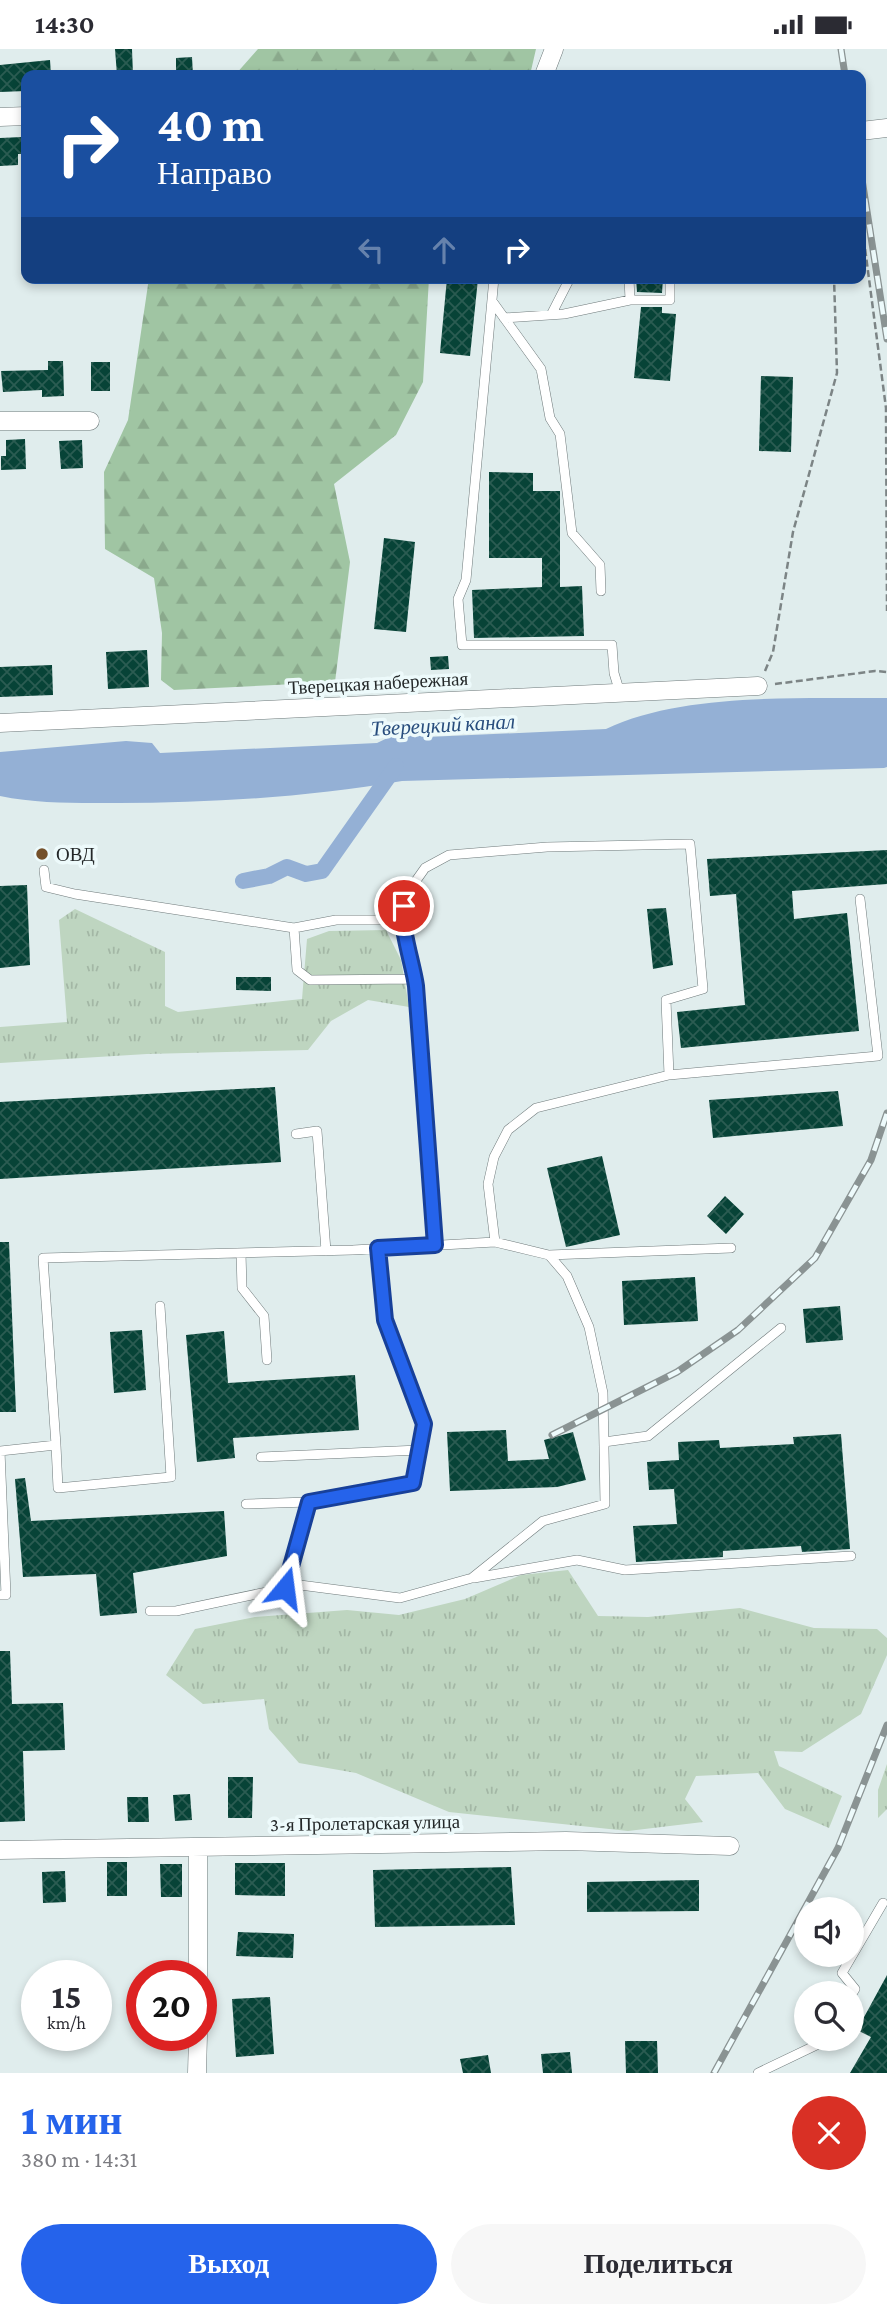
<!DOCTYPE html>
<html lang="ru">
<head>
<meta charset="utf-8">
<style>
  :root { --surface:#fff; --page:#f7f7f7; --text:#2b2b33; --muted:#7c7c81; --accent:#2563eb }
  body { margin:0; font-family:"Crimson Pro",serif; background:var(--page); color:var(--text); height:100vh; display:flex; flex-direction:column; font-size:26px; white-space:nowrap }
  * { box-sizing:border-box; margin:0 }
  p { font-size:23px; color:var(--muted) }
  .icon { flex:none; width:38px; height:38px; fill:none; stroke:currentColor; stroke-width:2; stroke-linecap:round; stroke-linejoin:round }
  .map { position:relative; height:2024px; overflow:hidden }
  .panel { display:flex; flex-direction:column; background:var(--surface); flex:1 }
  .panel>* { flex:none }
  .top-card { position:absolute; left:21px; top:21px; width:845px; height:214px; border-radius:14px; box-shadow:0 4px 10px #0003; background:#1a4fa0; color:#fff; overflow:hidden }
  .fabs { position:absolute; left:794px; top:1848px; display:grid; gap:14px }
  .fabs a { display:grid; place-items:center; width:70px; height:70px; border-radius:50%; background:var(--surface); box-shadow:0 4px 10px #0003; font-size:35px }
  .speed { position:absolute; left:21px; top:1911px; display:flex; gap:14px; font-size:35px; font-weight:700; text-align:center }
  .speed>* { display:grid; place-content:center; width:91px; height:91px; border-radius:50%; background:var(--surface); box-shadow:0 4px 10px #0003; line-height:1 }
  .speed small { font-size:18px; font-weight:400 }
  .speed .limit { border:10px solid #d22; background:#fff; color:#111 }
  .pin { position:absolute; display:grid; place-items:center; width:60px; height:60px; color:#fff; margin:-30px; border:4px solid #fff; border-radius:50%; box-shadow:0 2px 7px #0007 }
  .me { position:absolute; width:77px; margin:-38px; rotate:16deg; stroke-linejoin:round; filter:drop-shadow(0 0 5px #0008) }
  .turn { display:flex; align-items:center; gap:24px; height:147px; padding:0 21px; font-size:32px }
  .turn .icon { width:91px; height:91px; stroke-width:2.5 }
  .turn b { display:block; font-size:49px; line-height:60px }
  .lanes { display:flex; align-items:center; height:66px; padding:0 21px; background:#0003; justify-content:center; gap:35px; direction:ltr }
  .lanes .off { opacity:.35 }
  .round { display:grid; place-items:center; flex:none; width:74px; height:74px; border-radius:37px; background:var(--page) }
  .summary { display:flex; align-items:center; justify-content:space-between; height:119px; padding:0 21px }
  h1 { font-size:42px; font-weight:800; line-height:52px; color:var(--accent) }
  .cta { display:flex; gap:14px; margin-top:auto; padding:14px 21px }
  .cta a { flex:1; height:80px; border-radius:42px; background:var(--accent); color:#fff; font-size:28px; font-weight:800; line-height:80px; text-align:center }
  .cta a+a { background:var(--page); color:var(--text) }
  .status { display:flex; justify-content:space-between; align-items:center; height:49px; padding:0 35px; background:var(--surface); direction:ltr }
  .status svg { height:19px; fill:currentColor }
  .map>svg:first-child { display:block }
  .grass { fill:url(#grass-tufts) }
  .forest { fill:url(#forest-firs) }
  .water { fill:#94b0d5 }
  .lines { fill:none; stroke-linecap:round; stroke-linejoin:round }
  .canal { stroke:#94b0d5; stroke-width:16 }
  .building { fill:url(#building-cross-hatch) }
  .lane-casing { stroke:#6f7a7b; stroke-width:10 }
  .street-casing { stroke:#6f7a7b; stroke-width:19 }
  .path { stroke:#7c8485; stroke-width:2.5; stroke-dasharray:7 3.5; stroke-linecap:butt }
  .lane { stroke:#fff; stroke-width:9 }
  .street { stroke:#fff; stroke-width:18 }
  .rail-casing { stroke:#8a9393; stroke-width:7 }
  .rail { stroke:#edfafb; stroke-width:4.5; stroke-dasharray:13; stroke-linecap:butt }
  .route-casing { stroke:#184099; stroke-width:18 }
  .route { stroke:#2563eb; stroke-width:12 }
  .poi-dot { fill:#74502a; stroke:#edfafb; stroke-width:2.5 }
  .labels { text-anchor:middle; dominant-baseline:central; stroke-width:7; stroke-linejoin:round; paint-order:stroke }
  .street-label { font-size:19px; fill:#242829; stroke:#edfafb }
  .poi-label { font-size:19px; fill:#242829; stroke:#edfafb; text-anchor:start }
  .water-label { font-size:21px; font-style:italic; fill:#284d7d; stroke:#edfafb }
</style>
</head>
<body>
<div class="status"><b>14:30</b><svg viewBox="0 0 49 12"><path d="M0 12V9h3v3zM5 12V6h3v6zM10 12V3h3v9zM15 12V0h3v12zM26 1h20v11H26zM47 4h2v5h-2z"/></svg></div>
<div class="map">
<svg width="887" height="2024" viewBox="0 0 887 2024">
  <defs>
    <pattern id="grass-tufts" width="24" height="20" patternUnits="userSpaceOnUse" patternTransform="scale(1.75)"><rect width="24" height="20" fill="#bed5c0"/><path d="M3 7l-1-3M5 7V3M7 7l1-3M15 17l-1-3M17 17v-4M19 17l1-3" fill="none" stroke="#a3b7a5"/></pattern>
    <pattern id="forest-firs" width="22" height="20" patternUnits="userSpaceOnUse" patternTransform="scale(1.75)"><rect width="22" height="20" fill="#a0c5a3"/><path d="M5 1l3.5 6h-7zM16 11l3.5 6h-7z" fill="#8aa98c"/></pattern>
    <pattern id="building-cross-hatch" width="8" height="8" patternUnits="userSpaceOnUse" patternTransform="scale(1.75)"><rect width="8" height="8" fill="#074337"/><path d="M0 0l8 8M0 8l8-8" fill="none" stroke="#2b5c52"/></pattern>
  </defs>
  <rect width="100%" height="100%" fill="#e0eded"/>
  <path class="grass" d="M75,860l90,43v54l13,6 124,-13 5,-60 22,-8 57,-1 15,30 8,47 -41,-7 -37,21 -23,29 -161,4 -147,9v-36l67,-5 -8,-102z
    M568,1521l30,46 50,1 92,-9 74,20 63,1 10,9v17l-26,59 -59,38 -28,-1 5,15 63,30 -13,32 -44,-19 -27,-36 -62,3 -11,23 18,23 -75,9 -179,-19 -93,-39 -57,-10 -30,-34 -5,-30 -61,5 -37,-29 29,-46 60,-12 92,-7 52,5 66,-16 56,-24z
    M887,1715v45l-9,9v-28z"/>
  <path class="forest" d="M258,0h278l-6,26h-295z
    M149,229h280l-6,104 -27,53 -62,49 16,78 -15,120 -161,8 -13,-10 1,-47 -8,-55 -49,-29 -1,-77 24,-52z"/>
  <path class="water" d="M887,649v69l-3,1 -482,13c-93,16 -190,22 -284,22 -40,0 -79,1 -118,-7v-44l126,-11 26,2 8,10 217,-10 23,-11 27,5 179,-8c78,-37 195,-30 281,-31z"/>
  <g class="lines">
    <path class="canal" d="M243,832l26,-5 18,-9 19,7 16,-3 74,-105"/>
  </g>
  <path class="building" d="M115,0h17l1,26h-16z
    M192,8l1,18h-17v-17z
    M50,11l1,15h-25v16l-26,1v-27z
    M22,88l1,17h-5v11l-18,1v-28z
    M447,229l31,1 -8,77 -30,-3z
    M636,229h27l-1,15 -25,-1z
    M641,258h21v6l14,1 -6,67 -36,-3z
    M48,312h15l1,35 -22,1v-7l-39,2 -2,-21 47,-1z
    M91,313h19v29h-19z
    M761,327l32,1 -2,75 -32,-1z
    M25,390l1,30 -25,1v-14h5v-16z
    M82,391l1,28 -22,1 -2,-28z
    M489,423l44,1v18h27v96l22,-1 2,50 -110,2 -2,-48 70,-3v-29h-53z
    M384,489l31,4 -9,90 -32,-3z
    M147,601l2,37 -41,2 -2,-37z
    M448,607l1,13 -18,1 -1,-13z
    M52,616l1,30 -53,2v-30z
    M887,801v34l-95,7 2,28 53,-6 12,118 -178,17 -4,-36 68,-7 -9,-111 -26,2 -3,-37z
    M27,836l3,80 -30,3v-82z
    M666,859l7,57 -20,4 -6,-60z
    M236,928h35v14l-35,-1z
    M275,1038l6,75 -281,17v-77z
    M838,1042l5,35 -130,12 -4,-38z
    M602,1107l18,79 -54,12 -19,-79z
    M725,1147l19,18 -18,20 -19,-18z
    M0,1193h9l7,170h-16z
    M695,1228l3,44 -74,4 -2,-44z
    M840,1257l3,34 -37,3 -3,-34z
    M142,1281l4,60 -32,3 -4,-61z
    M224,1282l4,52 127,-8 4,55 -126,8 2,20 -38,4 -11,-127z
    M506,1381l2,31 41,-2 -5,-19 29,-8 13,48 -29,7 -107,4 -3,-59z
    M841,1385l9,115 -48,3 -1,-6 -78,5v6l-87,5 -3,-36 44,-2 -3,-35 -25,1 -2,-28 32,-2 -1,-18 41,-2 1,8 74,-4 -1,-7z
    M25,1429l6,43 193,-10 3,45 -94,17 4,40 -37,3 -4,-42 -73,3 -8,-98z
    M0,1602h10l2,53 51,-1 2,47 -42,1 2,70 -25,1z
    M228,1728h25l-1,41h-24z
    M190,1745l2,26 -17,1 -2,-26z
    M127,1748h21l1,25h-21z
    M107,1813h20v34h-20z
    M235,1814h50v33l-50,-1z
    M160,1815h22v33h-21z
    M511,1818l4,58 -140,2 -2,-57z
    M65,1822l1,31 -23,1 -1,-31z
    M699,1831v31l-112,1v-30z
    M238,1883l56,2 -1,24 -57,-2z
    M887,1926v98h-37l21,-36 -14,-7z
    M270,1948l4,57 -38,3 -4,-58z
    M625,1992h32l1,32h-32z
    M570,2003l2,21h-29l-2,-19z
    M488,2006l3,18h-28l-3,-14z"/>
  <g class="lines">
    <g class="lane-casing">
      <path id="lane" d="M494,229l-28,302 -8,19 4,46h150l2,28 6,20
        M629,229l1,22
        M492,252l49,68 9,49 10,16 12,99 28,32 1,26
        M551,266l19,-37
        M504,269l60,-4 66,-14h40v-22
        M44,821l2,17 29,7 219,34 3,42 13,10 105,-1
        M294,879l42,-8h64
        M296,1085l21,-3 9,120
        M435,1196l-19,-259 -5,-34 -11,-32 8,-28 17,-24 24,-13 98,-8 143,-3 13,145 -37,11 3,75
        M241,1204l1,35 22,28 3,44
        M549,1206l182,-7
        M604,1393l44,-6 133,-108
        M56,1396l2,43 113,-11 -11,-171
        M261,1408l158,-7
        M246,1455l63,-2
        M474,1529l103,-18 48,10 226,-14
        M285,1540l24,-87 104,-19 10,-59 -38,-104 -7,-72
        M0,1546h6l-6,-144 56,-6 -13,-187 310,-8 142,-8 -7,-58 6,-27 14,-27 28,-22 133,-33 209,-19 -18,-157
        M150,1562h26l124,-26 100,13 72,-20 71,-57 62,-17 -2,-111 -14,-66 -22,-51 -18,-21 -54,-13
        M852,1945l3,-5 -13,-16 41,-70
        M758,2024l71,-34"/>
    </g>
    <g class="street-casing">
      <path id="street" d="M544,26l10,-26
        M0,68l26,-1
        M861,82l26,-3
        M0,372h90
        M0,674l758,-37
        M0,1801l566,-9 164,5
        M198,1927v-129
        M197,2024l1,-38"/>
    </g>
    <path class="path" d="M861,169l25,190 1,203
      M765,622l8,-19 20,-120 44,-159 -3,-95
      M775,635l100,-13 12,1"/>
    <use href="#lane" class="lane"/>
    <use href="#street" class="street"/>
    <g class="rail-casing">
      <path id="rail" d="M841,0l4,26
        M861,124l26,166
        M552,1386l125,-63 61,-42 77,-72 56,-98 16,-47
        M714,2024l124,-225 49,-123"/>
    </g>
    <use href="#rail" class="rail"/>
  </g>
  <g class="lines">
    <g class="route-casing">
      <path id="route" d="M285,1539l24,-86 104,-19 11,-59 -39,-104 -7,-72 57,-3 -19,-259c-3,-22 -17,-62 -12,-80"/>
    </g>
    <use href="#route" class="route"/>
  </g>
  <circle class="poi-dot" cx="42" cy="805" r="7"/>
  <g class="labels">
    <g class="street-label">
      <text transform="translate(378 634) rotate(-3)">Тверецкая набережная</text>
      <text transform="translate(365 1774) rotate(-1)">3-я Пролетарская улица</text>
    </g>
    <g class="poi-label">
      <text x="56" y="805">ОВД</text>
    </g>
    <g class="water-label">
      <text transform="translate(443 676) rotate(-3)">Тверецкий канал</text>
    </g>
  </g>
</svg>
<div class="fabs">
<a><svg class="icon" aria-label="sound" viewBox="0 0 24 24"><path d="M4 9h4l5-4v14l-5-4H4zM17 9q2 3 0 6"/></svg></a>
<a><svg class="icon" aria-label="search" viewBox="0 0 24 24"><circle cx="10" cy="10" r="6"/><path d="M15 15l6 6"/></svg></a>
</div>
<div class="speed"><div>15<small>km/h</small></div><div class="limit">20</div></div>
<div class="pin" style="left:404px;top:857px;background:#d93025"><svg class="icon" aria-label="arrive" viewBox="0 0 24 24"><path d="M6 21V4h12l-3 4 3 4H6"/></svg></div>
<svg class="me" style="left:285px;top:1539px" viewBox="-20 -20 40 40"><path d="M0-17L14 15 0 8-14 15z" fill="#2563eb" stroke="#fff" stroke-width="4"/></svg>
<div class="top-card">
<div class="turn"><svg class="icon" aria-label="right" viewBox="0 0 24 24"><path d="M7 20v-9h11M14 6l5 5-5 5"/></svg><div><b>40 m</b>Направо</div></div>
<div class="lanes"><svg class="icon off" aria-label="left" viewBox="0 0 24 24"><path d="M17 20v-9H6M10 6l-5 5 5 5"/></svg><svg class="icon off" aria-label="ahead" viewBox="0 0 24 24"><path d="M12 20V5M6 11l6-6 6 6"/></svg><svg class="icon" aria-label="right" viewBox="0 0 24 24"><path d="M7 20v-9h11M14 6l5 5-5 5"/></svg></div>
</div>
</div>
<section class="panel">
<div class="summary"><div><h1>1 мин</h1><p>380 m · 14:31</p></div><a class="round" style="background:#d93025;color:#fff"><svg class="icon" aria-label="close" viewBox="0 0 24 24"><path d="M6 6l12 12M18 6L6 18"/></svg></a></div>
<div class="cta"><a>Выход</a><a>Поделиться</a></div>
</section>
</body>
</html>
